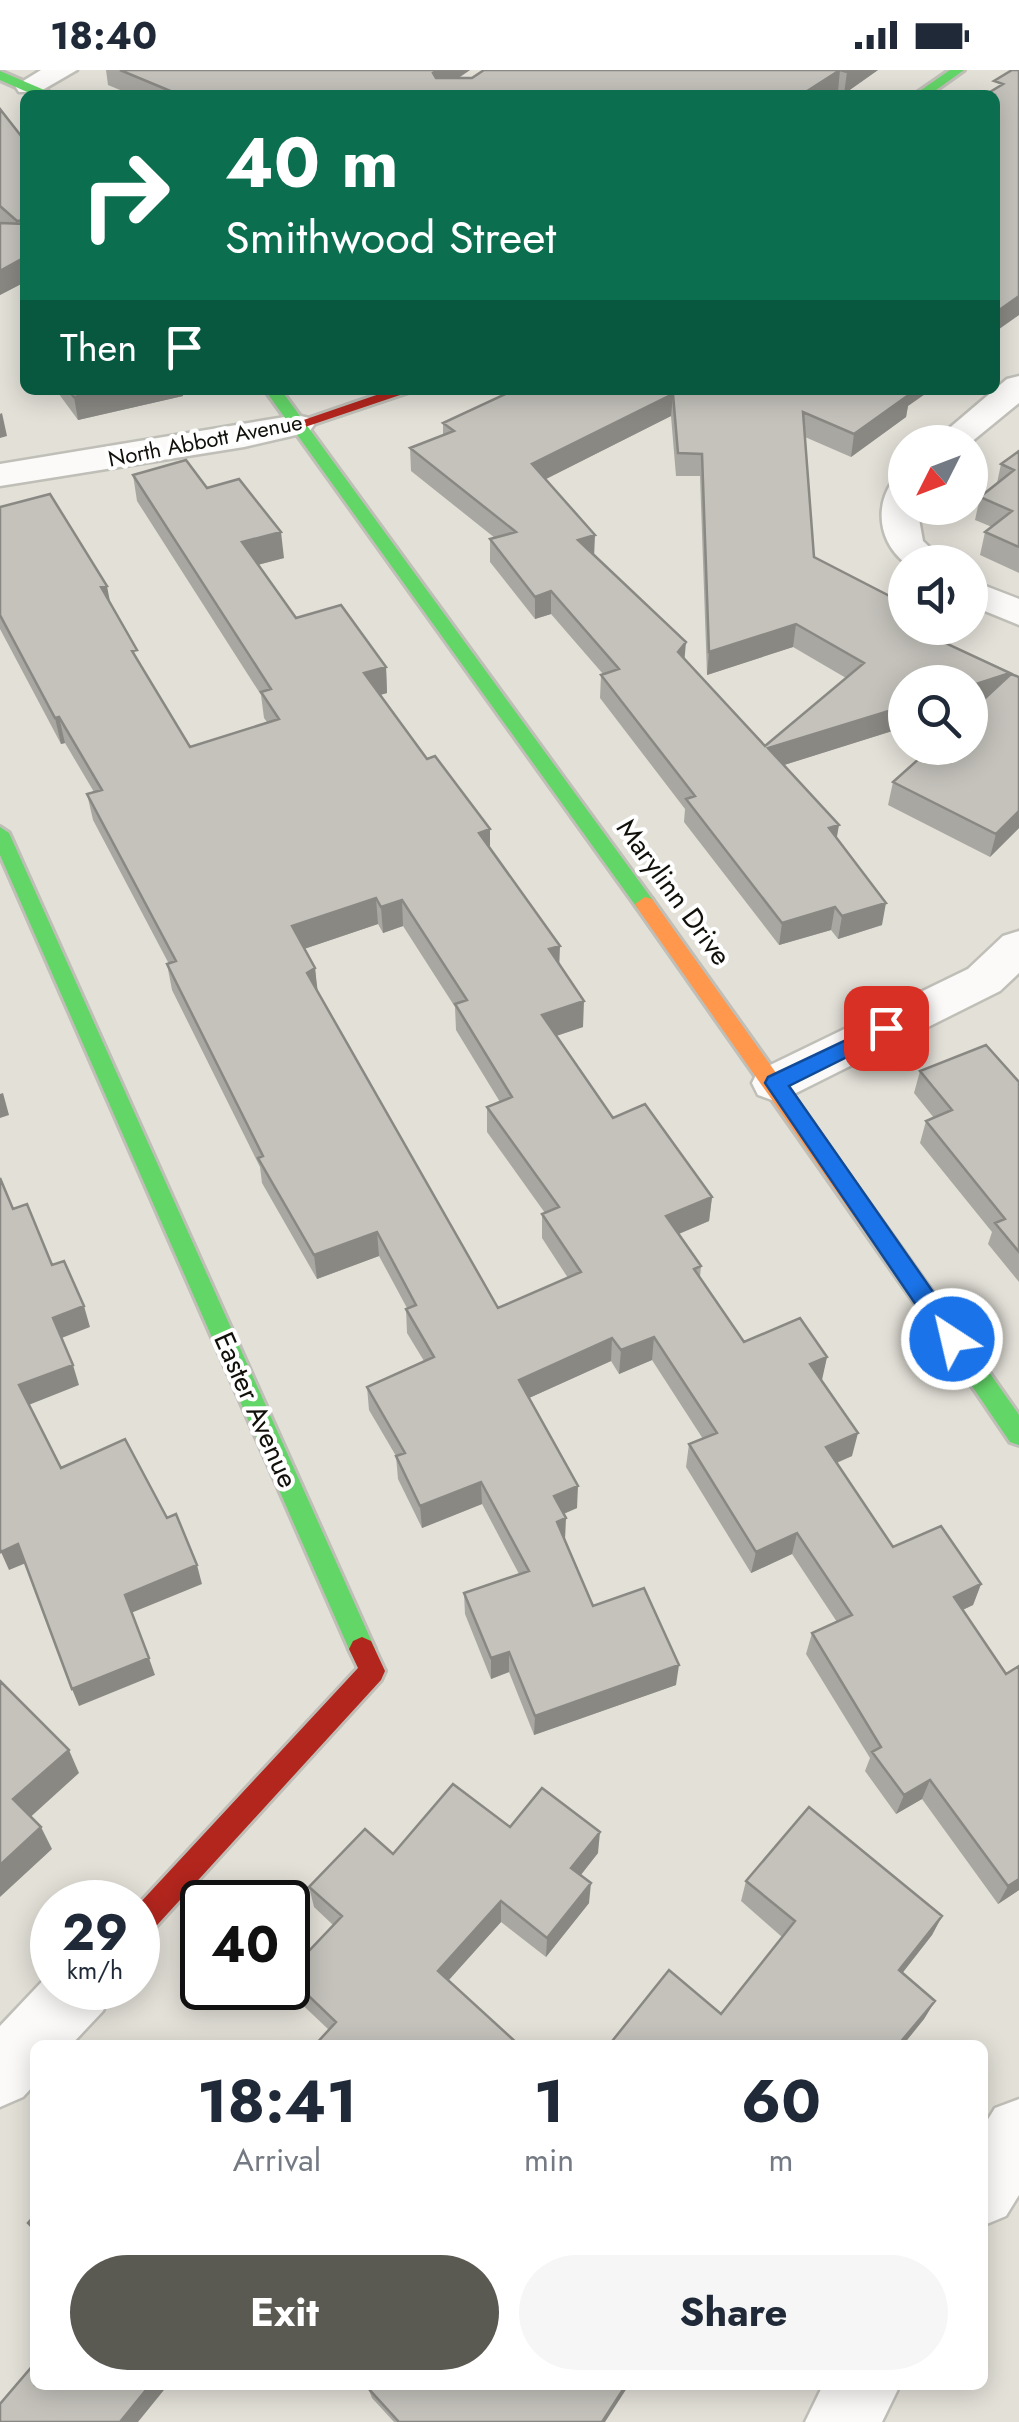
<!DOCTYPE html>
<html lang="en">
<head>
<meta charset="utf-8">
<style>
  :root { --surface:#fff; --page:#f6f6f7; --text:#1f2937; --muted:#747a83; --accent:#5a5952 }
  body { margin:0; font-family:Jost,sans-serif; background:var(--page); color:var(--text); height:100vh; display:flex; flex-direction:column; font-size:38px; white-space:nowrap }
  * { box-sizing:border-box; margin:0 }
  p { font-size:32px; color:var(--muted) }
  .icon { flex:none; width:55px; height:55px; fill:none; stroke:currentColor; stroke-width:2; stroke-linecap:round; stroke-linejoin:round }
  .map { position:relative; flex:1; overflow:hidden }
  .details { position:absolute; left:30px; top:1970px; width:958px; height:350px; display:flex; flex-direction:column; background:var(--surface); border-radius:15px; box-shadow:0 5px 25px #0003 }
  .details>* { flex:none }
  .top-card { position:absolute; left:20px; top:20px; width:980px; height:305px; border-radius:15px; box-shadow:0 5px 25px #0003; background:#0b6e4f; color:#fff; overflow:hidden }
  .needle { width:65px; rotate:228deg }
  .buttons { position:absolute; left:888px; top:355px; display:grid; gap:20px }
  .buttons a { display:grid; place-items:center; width:100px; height:100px; border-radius:50%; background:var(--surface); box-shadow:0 5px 25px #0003; font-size:50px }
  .speed { position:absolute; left:30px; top:1810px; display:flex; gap:20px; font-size:50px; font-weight:700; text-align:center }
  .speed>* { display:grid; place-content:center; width:130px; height:130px; border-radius:50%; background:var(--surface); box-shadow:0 5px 25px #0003; line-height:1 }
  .speed small { font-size:25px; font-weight:400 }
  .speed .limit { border:5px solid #111; border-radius:15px; background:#fff; color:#111 }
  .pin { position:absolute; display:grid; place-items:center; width:85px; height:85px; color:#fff; margin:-42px; border-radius:20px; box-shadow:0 5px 15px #0006 }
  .me { position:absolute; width:110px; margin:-55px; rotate:325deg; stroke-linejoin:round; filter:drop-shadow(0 0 8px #0008) }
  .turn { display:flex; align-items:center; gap:35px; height:210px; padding:0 40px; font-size:45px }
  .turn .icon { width:130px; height:130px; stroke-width:2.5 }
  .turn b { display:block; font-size:70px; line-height:85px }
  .then { display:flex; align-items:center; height:95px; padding:0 40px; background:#0003; gap:20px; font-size:38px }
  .eta { display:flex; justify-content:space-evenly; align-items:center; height:170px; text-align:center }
  .eta b { font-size:60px; font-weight:700; line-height:70px }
  .action { display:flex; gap:20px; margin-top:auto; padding:20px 40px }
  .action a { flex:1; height:115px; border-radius:60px; background:var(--accent); color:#fff; font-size:40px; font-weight:700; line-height:115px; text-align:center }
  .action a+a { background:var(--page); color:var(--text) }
  .status { display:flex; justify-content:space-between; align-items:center; height:70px; padding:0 50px; background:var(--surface); direction:ltr }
  .status svg { height:28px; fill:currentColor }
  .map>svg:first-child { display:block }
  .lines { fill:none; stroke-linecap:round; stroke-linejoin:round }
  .street-casing { stroke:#bfbeb7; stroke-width:5 }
  .fast-casing { stroke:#bfbeb7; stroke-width:6 }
  .slow-casing { stroke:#bfbeb7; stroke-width:6 }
  .jam-casing { stroke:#bfbeb7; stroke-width:6 }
  .street { fill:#fbfaf9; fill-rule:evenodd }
  .fast { fill:#63d668; fill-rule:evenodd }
  .slow { fill:#ff974d; fill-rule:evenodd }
  .jam { fill:#b3261e; fill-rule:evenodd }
  .wall { fill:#a9a7a1; fill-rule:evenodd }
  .shaded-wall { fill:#898883 }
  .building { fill:#c4c2bb; stroke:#898883; stroke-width:2.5; fill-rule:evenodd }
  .route { fill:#1a73e8; stroke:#114b97; stroke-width:2.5 }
  .labels { text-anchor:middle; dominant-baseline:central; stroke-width:8; stroke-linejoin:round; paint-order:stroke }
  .far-street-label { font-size:22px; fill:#11100a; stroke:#fff }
  .street-label { font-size:28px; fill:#11100a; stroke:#fff }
</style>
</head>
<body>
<div class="status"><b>18:40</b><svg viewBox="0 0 49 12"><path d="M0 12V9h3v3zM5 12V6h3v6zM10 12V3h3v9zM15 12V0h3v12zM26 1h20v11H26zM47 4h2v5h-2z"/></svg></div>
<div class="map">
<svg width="1019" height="2352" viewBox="0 0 1019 2352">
  <rect width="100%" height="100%" fill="#e2e0d7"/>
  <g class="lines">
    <g class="street-casing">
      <path id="street" d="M41,0h36l-38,22h-20l-4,-6z
        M1019,306v27l-49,40 -37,-1 74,-63z
        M297,345l12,3 5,7 -5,7 -65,15 -244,39v-22z
        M905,409v29h12l6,33 22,21 -40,1c-25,-20 -31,-54 -13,-81z
        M970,510l49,19v26l-49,-20z
        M1019,861v42l-19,18 -208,104 -17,6 -17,-6 -6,-12 6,-12 210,-102 35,-33z
        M52,1901v17h60l-9,23 -32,34h-36v39l-12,13 -23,10v-81z
        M1019,2029v96l-13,21 -24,10v-97l13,-21z
        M823,2315h77l-18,37h-77z"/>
    </g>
    <g class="fast-casing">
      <path id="fast" d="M950,0h14l-35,25h-15z
        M0,1l49,21 2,3h-17l-34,-15z
        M265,320h16l371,509 3,5 -3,5h-14z
        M0,757l9,6 366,816 -4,8 -9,4 -9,-4 -4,-8 -349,-794z
        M948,1252l8,3 63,90v30l-9,-3 -70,-103 -4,-7 4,-7z"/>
    </g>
    <g class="slow-casing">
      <path id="slow" d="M645,827l7,2 304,426 4,7 -4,7h-16l-302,-430 -3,-5z"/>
    </g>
    <g class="jam-casing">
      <path id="jam" d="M391,320h24l-113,38 -13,-3z
        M362,1567l9,4 14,30 -4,9 -233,255 -10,4v-34l220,-237 -9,-19 4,-8z"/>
    </g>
    <use href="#street" class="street"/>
    <use href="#fast" class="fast"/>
    <use href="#slow" class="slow"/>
    <use href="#jam" class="jam"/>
  </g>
  <path class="wall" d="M106,0h364l-11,8 419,-8 -34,24 -6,-3 -6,4h-700l-24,-10z
    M0,39l25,32v141l-25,13z
    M56,320h126l1,6 -105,24z
    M514,320l394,16 -2,11 -55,40 -46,-20 9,120 91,71h36l-3,12 71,36 10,1v151l-29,29 -102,-52 5,-23 85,-77 -73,-23v45l-121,38 52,73 46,87 -44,14 -7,-9 -52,15 -95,-123 1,-13 -85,-111 1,-23 2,-1 -52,-60 -16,5 -45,-57v-23l5,-1 -84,-67 -1,-23 33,-13v-12zM671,346l5,60h24l7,199 86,-28 53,31 -81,68 -81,-88 -90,-102 -48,-77z
    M1019,381v122l-39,-18 5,-23 7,-5 -17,-7 5,-23 17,-14 4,-19z
    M133,405l74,13 77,70 -26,7 38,53 90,49 1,26 -7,2 47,64 63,70v18l69,118 24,62 -27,9 57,82 99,79 -3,24 -30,13 22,32 -1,11 44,65 83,15 -6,23 31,76 -15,7 56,84 88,37 -8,21 -11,5 44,64 13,-8v224l-21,14 -76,-105 -26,15 -31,-43 5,-13 -64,-104 6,-21 25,-11 -45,-68 -41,19 -65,-106 3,-23 14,-5 -51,-79 -33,14 -8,-13 -82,37 48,110 -13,6 1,26 28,66 83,79 -142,50 -25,-63 -18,7 -26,-65 -1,-21 55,-19 -37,-70 -60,24 -24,-49 -2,-23 -27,-46 -2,-23 57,-26 -17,-28 -1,-24 1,-1 -28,-52 -62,23 -55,-96 -2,-16 -88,-177 -5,-26h2l-76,-144 -6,-26 7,-2 -29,-49 -4,1 -61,-115v-122l110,96 29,59 51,85 77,-25 -3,-4 -3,-23 -124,-194zM378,854l5,9 20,-7 52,81 1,23 44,72 -13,5v25l58,81 -3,1v24l26,40 -70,30 -181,-316 -2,-24 -11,-19z
    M920,1001l99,11v200l-31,-38 4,-12 -72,-89 6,-22 8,-3 -20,-25z
    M510,1757l88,26 -18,22 9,28 -43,54 -45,-35 -53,58 -119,50 -38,-36 -3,-14v-7l45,-48 -19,-18 -5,-20 84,-33z
    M746,1811l196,35 -10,19 -30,38 33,28 -11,18 -21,26h-294l112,-31 61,-77 -41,-36z
    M368,2318l237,34h-211l-22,-24z"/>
  <path class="shaded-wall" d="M438,0h32l-37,24v-21z
    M840,0l-2,21 -6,4h-31z
    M851,0h27l-34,24 3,-22z
    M25,187v25l-25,13v-24z
    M1019,226v19l-24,17v-19z
    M105,320h77l1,6 -105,24 -4,-23z
    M903,320h28l-23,16 -2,11 -55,40 3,-23z
    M673,324l-2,22 -139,70v-22z
    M2,343l5,23 -7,2v-24z
    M281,462l3,26 -39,10 -3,-26z
    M595,465l-1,23 -16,-18z
    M107,516l5,26 -11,-25z
    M551,521v23l-16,5v-22z
    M796,554l-3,23 -86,28 2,-23z
    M936,558h5l-4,18 -9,-11z
    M686,572l-2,23 -6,-13z
    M386,597l1,26 -21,6 -2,-26z
    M1010,603l-6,23 -34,11v-21z
    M905,636v21l-140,44 3,-23z
    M59,647l6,26 -4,1 -6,-26z
    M1019,741v17l-29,29 6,-23z
    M839,755l-4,23 -6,-20z
    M490,759v26l-11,-22z
    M376,828l2,26 -83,28 -3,-26z
    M402,830l1,26 -20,7 -2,-26z
    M886,833l-4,22 -44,14 4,-23z
    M835,837l-4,23 -52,15 3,-22z
    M560,876l-1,25 -10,-22z
    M315,898l3,26 -11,-21z
    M584,931l-1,26 -42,14 1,-26z
    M3,1023l6,22 -9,3v-24z
    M712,1127l-3,24 -45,19 2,-24z
    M377,1162l2,24 -62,23 -3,-24z
    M84,1236l6,21 -31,12 -6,-21z
    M654,1267l-2,23 -33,14 2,-24z
    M612,1268l-1,23 -93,42 1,-23z
    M827,1287l-5,23 -17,7 5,-23z
    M73,1295l6,20 -53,21 -7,-21z
    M858,1363l-6,23 -31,13 5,-22z
    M481,1412l1,22 -60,24 -2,-22z
    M578,1416l-1,22 -24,10 1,-22z
    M566,1448l-1,22 -8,-18z
    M797,1463l-5,21 -41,19 5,-21z
    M18,1474l8,19 -17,7 -8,-18z
    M197,1495l5,19 -71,29 -6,-18z
    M981,1514l-8,21 -27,13 8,-21z
    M509,1582v20l-18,7v-21z
    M149,1588l6,17 -76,31 -7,-17z
    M679,1595l-3,20 -142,50 1,-19z
    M69,1680l10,23 -54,49 -12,-23z
    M930,1710l-8,19 -26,15 8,-19z
    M41,1757l11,22 -52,48v-32z
    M600,1762l-2,21 -28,36 1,-21z
    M1019,1809v11l-21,14 10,-18z
    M591,1813l-2,20 -43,54 1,-19z
    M501,1831v21l-61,68 -2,-19z
    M942,1846l-10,19 -42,54 9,-19z
    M935,1931l-11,18 -21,26h-5z
    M150,2315h18l-30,37h-18z
    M626,2315h3l-24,37h-3z"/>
  <path class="building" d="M120,0h318l-5,3 3,5h36l12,-8h367l-4,2 -7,-2 -39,25h-621z
    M1012,0h7v226l-24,17v-218h-10l18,-11 -9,-3z
    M0,39l25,32v79l-8,1 -17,-15z
    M0,153l25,1v33l-25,14z
    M68,320h37l-31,7z
    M514,320h389l7,4 -56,40 -51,-22 11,145 91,47v24h31l-8,7 82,38 -40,13v-4h-65v24l-137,42 71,77 -10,3 57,75 -44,13 -7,-9 -53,16 -96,-124 9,-3 -94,-121 18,-6 -68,-78 -16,6 -45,-58 26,-7 -106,-84 44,-17 -11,-8zM673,324l5,59 24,1 7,198 87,-28 68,39 -99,83 -87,-94 8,-10 -108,-102 17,-5 -63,-71z
    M1019,381v96l-34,-15 27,-21 -32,-14 34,-27 -13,-6z
    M186,390l21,28 32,-9 42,53 -39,10 54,76 45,-13 45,62 -22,6 63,86 8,-3 55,73 -11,4 81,113 -11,3 35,52 -42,14 71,103 32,-14 67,93 -46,19 35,50 -7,3 50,73 56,-24 27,39 -17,7 48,69 -32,14 67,100 48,-21 40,58 -27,13 52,77 13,-8v213l-11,7 -78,-106 -26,15 -32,-43 9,-5 -69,-114 40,-18 -55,-82 -41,19 -67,-108 28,-11 -63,-96 -33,13 -9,-12 -93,42 59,106 -24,10 12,22 -9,4 36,84 51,-18 35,77 -144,51 -26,-64 -18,6 -27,-65 65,-22 -48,-89 -61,24 -24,-50 9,-3 -38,-66 67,-30 -28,-48 10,-4 -39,-73 -63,23 -56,-97 5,-2 -96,-192 9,-3 -89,-167 15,-4 -43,-73 -4,1 -55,-103v-108l50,-13 57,92 -6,1 36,63 -5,1 58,96 89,-28 -18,-27 10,-3 -138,-214zM376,828l5,9 21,-7 65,100 -12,4 57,93 -25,10 72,100 -17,7 39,58 -83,36 -191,-335 8,-5 -23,-42z
    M1011,604l8,3v134l-23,23 -103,-52 38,-34h39v-36z
    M986,975l33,37v170l-24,-29 10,-4 -79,-98 26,-11 -32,-39z
    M0,1108l13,31 14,-5 25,61 12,-4 20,45 -31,12 20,47 -54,20 42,83 64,-29 42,79 9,-4 21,51 -72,30 24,63 -77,31 -54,-145 -17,8 -1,-3z
    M0,1611l69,69 -56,49 28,28 -41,38z
    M453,1714l57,43 32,-39 58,44 -29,36 20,15 -44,55 -46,-37 -63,70 81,74h-204l21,-23 -48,-46v-3l54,-57 -33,-29 56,-58 28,25z
    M809,1737l133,109 -43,54 36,31 -37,44h-289l60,-75 52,44 74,-93 -49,-40z
    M35,2145v15l-7,-7z
    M35,2293v22h115l-30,37h-120v-18z
    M371,2315h255l-24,37h-203l-31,-34z"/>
  <path class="route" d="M886,951l7,2v11l-104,52 172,246 3,7 -12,9 -8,-2 -179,-263 3,-6z"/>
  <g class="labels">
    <g class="far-street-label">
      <text transform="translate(205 370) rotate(-11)">North Abbott Avenue</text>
    </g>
    <g class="street-label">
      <text transform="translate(674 822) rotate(54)">Marylinn Drive</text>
      <text transform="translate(256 1340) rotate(66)">Easter Avenue</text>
    </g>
  </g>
</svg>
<div class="buttons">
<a><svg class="needle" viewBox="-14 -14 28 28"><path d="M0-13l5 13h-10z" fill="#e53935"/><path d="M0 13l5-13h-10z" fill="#747a83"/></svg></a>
<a><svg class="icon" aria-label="sound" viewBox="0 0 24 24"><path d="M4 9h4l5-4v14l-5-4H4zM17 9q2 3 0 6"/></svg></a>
<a><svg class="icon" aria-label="search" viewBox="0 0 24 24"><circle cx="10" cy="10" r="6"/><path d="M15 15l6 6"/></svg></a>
</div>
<div class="speed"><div>29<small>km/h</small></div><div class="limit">40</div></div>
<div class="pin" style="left:886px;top:958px;background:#d93025"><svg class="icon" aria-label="arrive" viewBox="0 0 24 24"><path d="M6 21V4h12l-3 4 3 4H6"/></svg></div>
<svg class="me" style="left:952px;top:1269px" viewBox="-20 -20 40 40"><circle r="17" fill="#1a73e8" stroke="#fff" stroke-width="3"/><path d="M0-11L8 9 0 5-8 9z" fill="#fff"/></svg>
<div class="top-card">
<div class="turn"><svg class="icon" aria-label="right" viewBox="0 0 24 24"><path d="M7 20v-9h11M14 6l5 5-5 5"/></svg><div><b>40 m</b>Smithwood Street</div></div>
<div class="then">Then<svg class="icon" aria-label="arrive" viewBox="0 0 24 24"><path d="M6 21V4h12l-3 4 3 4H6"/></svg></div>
</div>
<section class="details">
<div class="eta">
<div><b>18:41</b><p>Arrival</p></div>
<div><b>1</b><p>min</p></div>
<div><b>60</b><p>m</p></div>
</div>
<div class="action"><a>Exit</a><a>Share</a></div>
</section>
</div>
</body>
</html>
